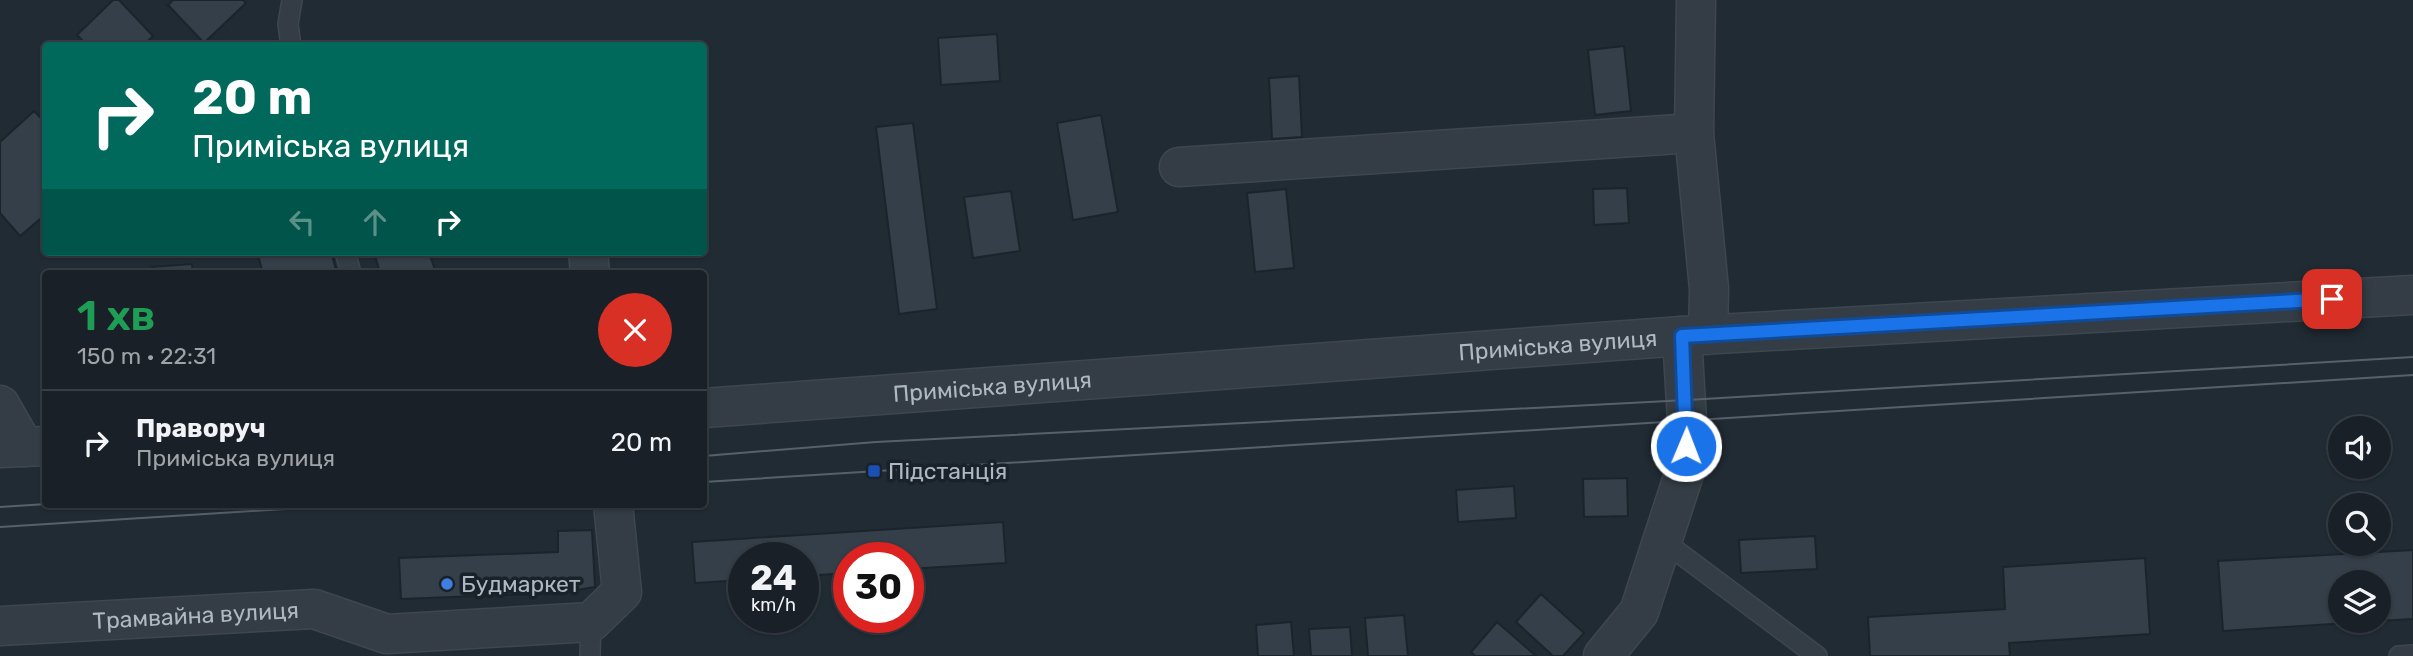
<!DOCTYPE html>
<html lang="uk">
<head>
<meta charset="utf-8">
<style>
  :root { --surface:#192027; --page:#22282f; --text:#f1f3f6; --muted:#9fa3a7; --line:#373e44 }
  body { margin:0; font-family:Rubik,sans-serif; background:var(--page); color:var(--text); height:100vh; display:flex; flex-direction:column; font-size:26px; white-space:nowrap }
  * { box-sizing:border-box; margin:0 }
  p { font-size:23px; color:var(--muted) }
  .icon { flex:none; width:38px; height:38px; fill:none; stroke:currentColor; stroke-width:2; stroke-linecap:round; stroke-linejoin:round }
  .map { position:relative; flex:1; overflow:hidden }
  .drawer { position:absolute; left:42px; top:270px; width:665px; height:238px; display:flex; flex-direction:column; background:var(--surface); border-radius:7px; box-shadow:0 2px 5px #0004,0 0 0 2px var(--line) }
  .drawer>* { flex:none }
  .banner { position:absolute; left:42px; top:42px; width:665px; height:214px; border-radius:7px; box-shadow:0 2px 5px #0004,0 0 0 2px var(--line); background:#00695c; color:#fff; overflow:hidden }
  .controls { position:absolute; left:2328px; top:416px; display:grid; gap:14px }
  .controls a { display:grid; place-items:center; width:63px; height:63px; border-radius:50%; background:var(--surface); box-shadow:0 2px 5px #0004,0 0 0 2px var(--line); font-size:35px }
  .speed { position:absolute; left:728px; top:542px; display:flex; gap:14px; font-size:35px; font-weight:700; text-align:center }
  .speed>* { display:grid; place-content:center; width:91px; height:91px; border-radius:50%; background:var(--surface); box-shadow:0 2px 5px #0004,0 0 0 2px var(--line); line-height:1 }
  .speed small { font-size:18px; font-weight:400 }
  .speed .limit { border:10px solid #d22; background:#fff; color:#111 }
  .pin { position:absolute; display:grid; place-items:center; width:60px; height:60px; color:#fff; margin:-30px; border-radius:14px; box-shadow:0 4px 10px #0006 }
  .me { position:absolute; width:77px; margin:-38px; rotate:1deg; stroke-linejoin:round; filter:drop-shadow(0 0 5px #0008) }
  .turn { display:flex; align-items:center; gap:24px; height:147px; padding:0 35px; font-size:32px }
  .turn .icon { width:91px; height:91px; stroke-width:2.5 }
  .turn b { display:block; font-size:49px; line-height:60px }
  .lanes { display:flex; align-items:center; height:66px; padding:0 35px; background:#0003; justify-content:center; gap:35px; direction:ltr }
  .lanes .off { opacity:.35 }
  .round { display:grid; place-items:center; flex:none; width:74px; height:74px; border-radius:37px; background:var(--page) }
  .head { display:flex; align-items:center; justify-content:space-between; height:119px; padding:0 35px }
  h1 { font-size:42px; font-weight:600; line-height:52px; color:#1e9e55 }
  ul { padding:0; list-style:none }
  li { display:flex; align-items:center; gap:21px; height:105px; padding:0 35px; border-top:2px solid var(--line) }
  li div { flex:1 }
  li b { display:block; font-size:26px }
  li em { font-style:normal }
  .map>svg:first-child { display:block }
  .building { fill:#343f4a; stroke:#1c242b; stroke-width:2 }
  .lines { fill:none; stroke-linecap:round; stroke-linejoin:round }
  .service-casing { stroke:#3e464e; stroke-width:22 }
  .minor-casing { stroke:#3e464e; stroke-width:41 }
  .tertiary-casing { stroke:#3e464e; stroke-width:41 }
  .service { stroke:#343d45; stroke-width:19 }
  .minor { stroke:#343d45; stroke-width:38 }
  .tertiary { stroke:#343d45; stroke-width:38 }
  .tram { stroke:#57616b; stroke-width:2 }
  .route-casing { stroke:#114b97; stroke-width:18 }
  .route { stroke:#1a73e8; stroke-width:12 }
  .transit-dot { fill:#1a4fb4; stroke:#1a2229; stroke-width:2.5 }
  .shop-dot { fill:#3f7fe0; stroke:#1a2229; stroke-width:2.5 }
  .labels { text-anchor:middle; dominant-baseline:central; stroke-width:7; stroke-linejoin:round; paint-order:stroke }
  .street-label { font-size:23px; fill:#afb8c2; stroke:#1a2229 }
  .poi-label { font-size:23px; fill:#afb8c2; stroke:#1a2229; text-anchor:start }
</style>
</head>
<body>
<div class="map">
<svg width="2413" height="656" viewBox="0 0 2413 656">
  <rect width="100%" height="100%" fill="#212b34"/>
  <path class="building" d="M113,0h6l34,36 -10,10h-55l-11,-11z
    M173,0h70l3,3 -42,40 -36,-38z
    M997,34l3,47 -59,4 -3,-47z
    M1624,46l7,65 -36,4 -7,-65z
    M1299,76l3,61 -30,2 -3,-61z
    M34,111l12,12v91l-26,22 -20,-23v-71z
    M1101,115l17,97 -45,8 -16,-97z
    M913,123l24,186 -38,5 -23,-187z
    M1627,188l2,35 -35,2 -1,-36z
    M1286,189l8,79 -39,4 -8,-79z
    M1011,191l9,60 -47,7 -9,-61z
    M257,252h74l6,21h-74z
    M374,252h55l6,18 -10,3h-45z
    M192,264l1,9h-40l-1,-6z
    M1627,478l1,38 -44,1 -1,-38z
    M1514,486l2,32 -58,4 -2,-32z
    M1003,522l3,41 -98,6v-11h-59v15l-46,3v-18h-59v22l-49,3 -3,-41z
    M592,530l3,57 -36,6 -158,6 -2,-41 159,-6v-21z
    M1815,536l2,33 -76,4 -2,-33z
    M2413,550v69l-35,2v-38h-38v38h38l-155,10 -5,-70z
    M2145,558l5,76 -141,9 1,13h-140l-2,-39 137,-8 -2,-42z
    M1541,594l43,39 -21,23h-10l-37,-34z
    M1404,615l4,41h-40l-3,-38z
    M1291,622l3,34h-36l-2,-31z
    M1497,622l39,34h-61l-4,-4z
    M1350,627l2,29h-41l-2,-27z"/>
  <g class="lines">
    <g class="service-casing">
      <path id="service" d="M291,46l-3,-22 4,-24
        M345,252l6,21
        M1662,540l155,116
        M590,656l1,-34
        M2399,656l14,-1"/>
    </g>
    <g class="minor-casing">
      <g id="minor">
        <path d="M1696,0l-2,133 15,156 -1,46"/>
        <path d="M1179,167l515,-34"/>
        <path d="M588,252l2,21"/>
        <path d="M0,405l24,42"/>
        <path id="s1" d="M0,626l314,-17 73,25 204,-12 31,-30 -9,-88"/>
        <path d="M1603,656l36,-44 46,-141 2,-50 -5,-85"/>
      </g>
    </g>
    <g class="tertiary-casing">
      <g id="tertiary">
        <path id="s2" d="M704,408l978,-72 731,-41"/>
        <path d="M0,448l46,-2"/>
      </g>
    </g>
    <use href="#service" class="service"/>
    <use href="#minor" class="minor"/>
    <use href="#tertiary" class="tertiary"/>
    <path class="tram" d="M704,456l172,-14 811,-42 726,-43
      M704,482l1709,-107
      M0,507l47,-3
      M0,527l365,-23"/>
  </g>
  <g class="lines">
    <g class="route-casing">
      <path id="route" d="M1686,446l-4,-110 650,-37"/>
    </g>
    <use href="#route" class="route"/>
  </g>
  <rect class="transit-dot" x="867" y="464" width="14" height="14" rx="3.5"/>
  <circle class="shop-dot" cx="447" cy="584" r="7"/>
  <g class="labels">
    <g class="street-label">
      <text stroke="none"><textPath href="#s2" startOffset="856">Приміська вулиця</textPath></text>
      <text stroke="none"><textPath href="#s2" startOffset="289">Приміська вулиця</textPath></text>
      <text stroke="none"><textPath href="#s1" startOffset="196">Трамвайна вулиця</textPath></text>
    </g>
    <g class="poi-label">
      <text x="888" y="471">Підстанція</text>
      <text x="461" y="584">Будмаркет</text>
    </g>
  </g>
</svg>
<div class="controls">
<a><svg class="icon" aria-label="sound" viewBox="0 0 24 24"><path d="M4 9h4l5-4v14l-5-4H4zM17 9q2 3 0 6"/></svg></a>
<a><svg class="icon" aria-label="search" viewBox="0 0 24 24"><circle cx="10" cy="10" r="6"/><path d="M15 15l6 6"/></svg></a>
<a><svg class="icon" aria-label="layers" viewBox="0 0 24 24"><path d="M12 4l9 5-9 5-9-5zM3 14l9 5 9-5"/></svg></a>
</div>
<div class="speed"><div>24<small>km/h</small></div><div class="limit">30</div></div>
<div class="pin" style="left:2332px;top:299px;background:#d93025"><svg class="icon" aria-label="arrive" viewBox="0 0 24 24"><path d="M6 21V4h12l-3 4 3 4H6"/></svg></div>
<svg class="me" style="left:1686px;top:446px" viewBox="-20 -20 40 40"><circle r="17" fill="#1a73e8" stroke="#fff" stroke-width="3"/><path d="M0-11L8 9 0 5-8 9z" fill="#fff"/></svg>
<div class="banner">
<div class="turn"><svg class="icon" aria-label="right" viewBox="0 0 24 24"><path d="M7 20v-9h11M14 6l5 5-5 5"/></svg><div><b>20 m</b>Приміська вулиця</div></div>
<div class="lanes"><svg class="icon off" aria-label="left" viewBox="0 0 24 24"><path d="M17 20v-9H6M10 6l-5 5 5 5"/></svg><svg class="icon off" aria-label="ahead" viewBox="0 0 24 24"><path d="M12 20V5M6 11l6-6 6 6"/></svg><svg class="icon" aria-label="right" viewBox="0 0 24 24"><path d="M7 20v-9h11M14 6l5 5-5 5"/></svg></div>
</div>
<section class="drawer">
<div class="head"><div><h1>1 хв</h1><p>150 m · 22:31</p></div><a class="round" style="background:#d93025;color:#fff"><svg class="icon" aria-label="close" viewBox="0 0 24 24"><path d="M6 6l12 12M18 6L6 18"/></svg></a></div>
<ul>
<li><svg class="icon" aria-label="right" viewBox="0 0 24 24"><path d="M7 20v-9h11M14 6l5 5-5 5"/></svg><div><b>Праворуч</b><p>Приміська вулиця</p></div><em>20 m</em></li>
</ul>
</section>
</div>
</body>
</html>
